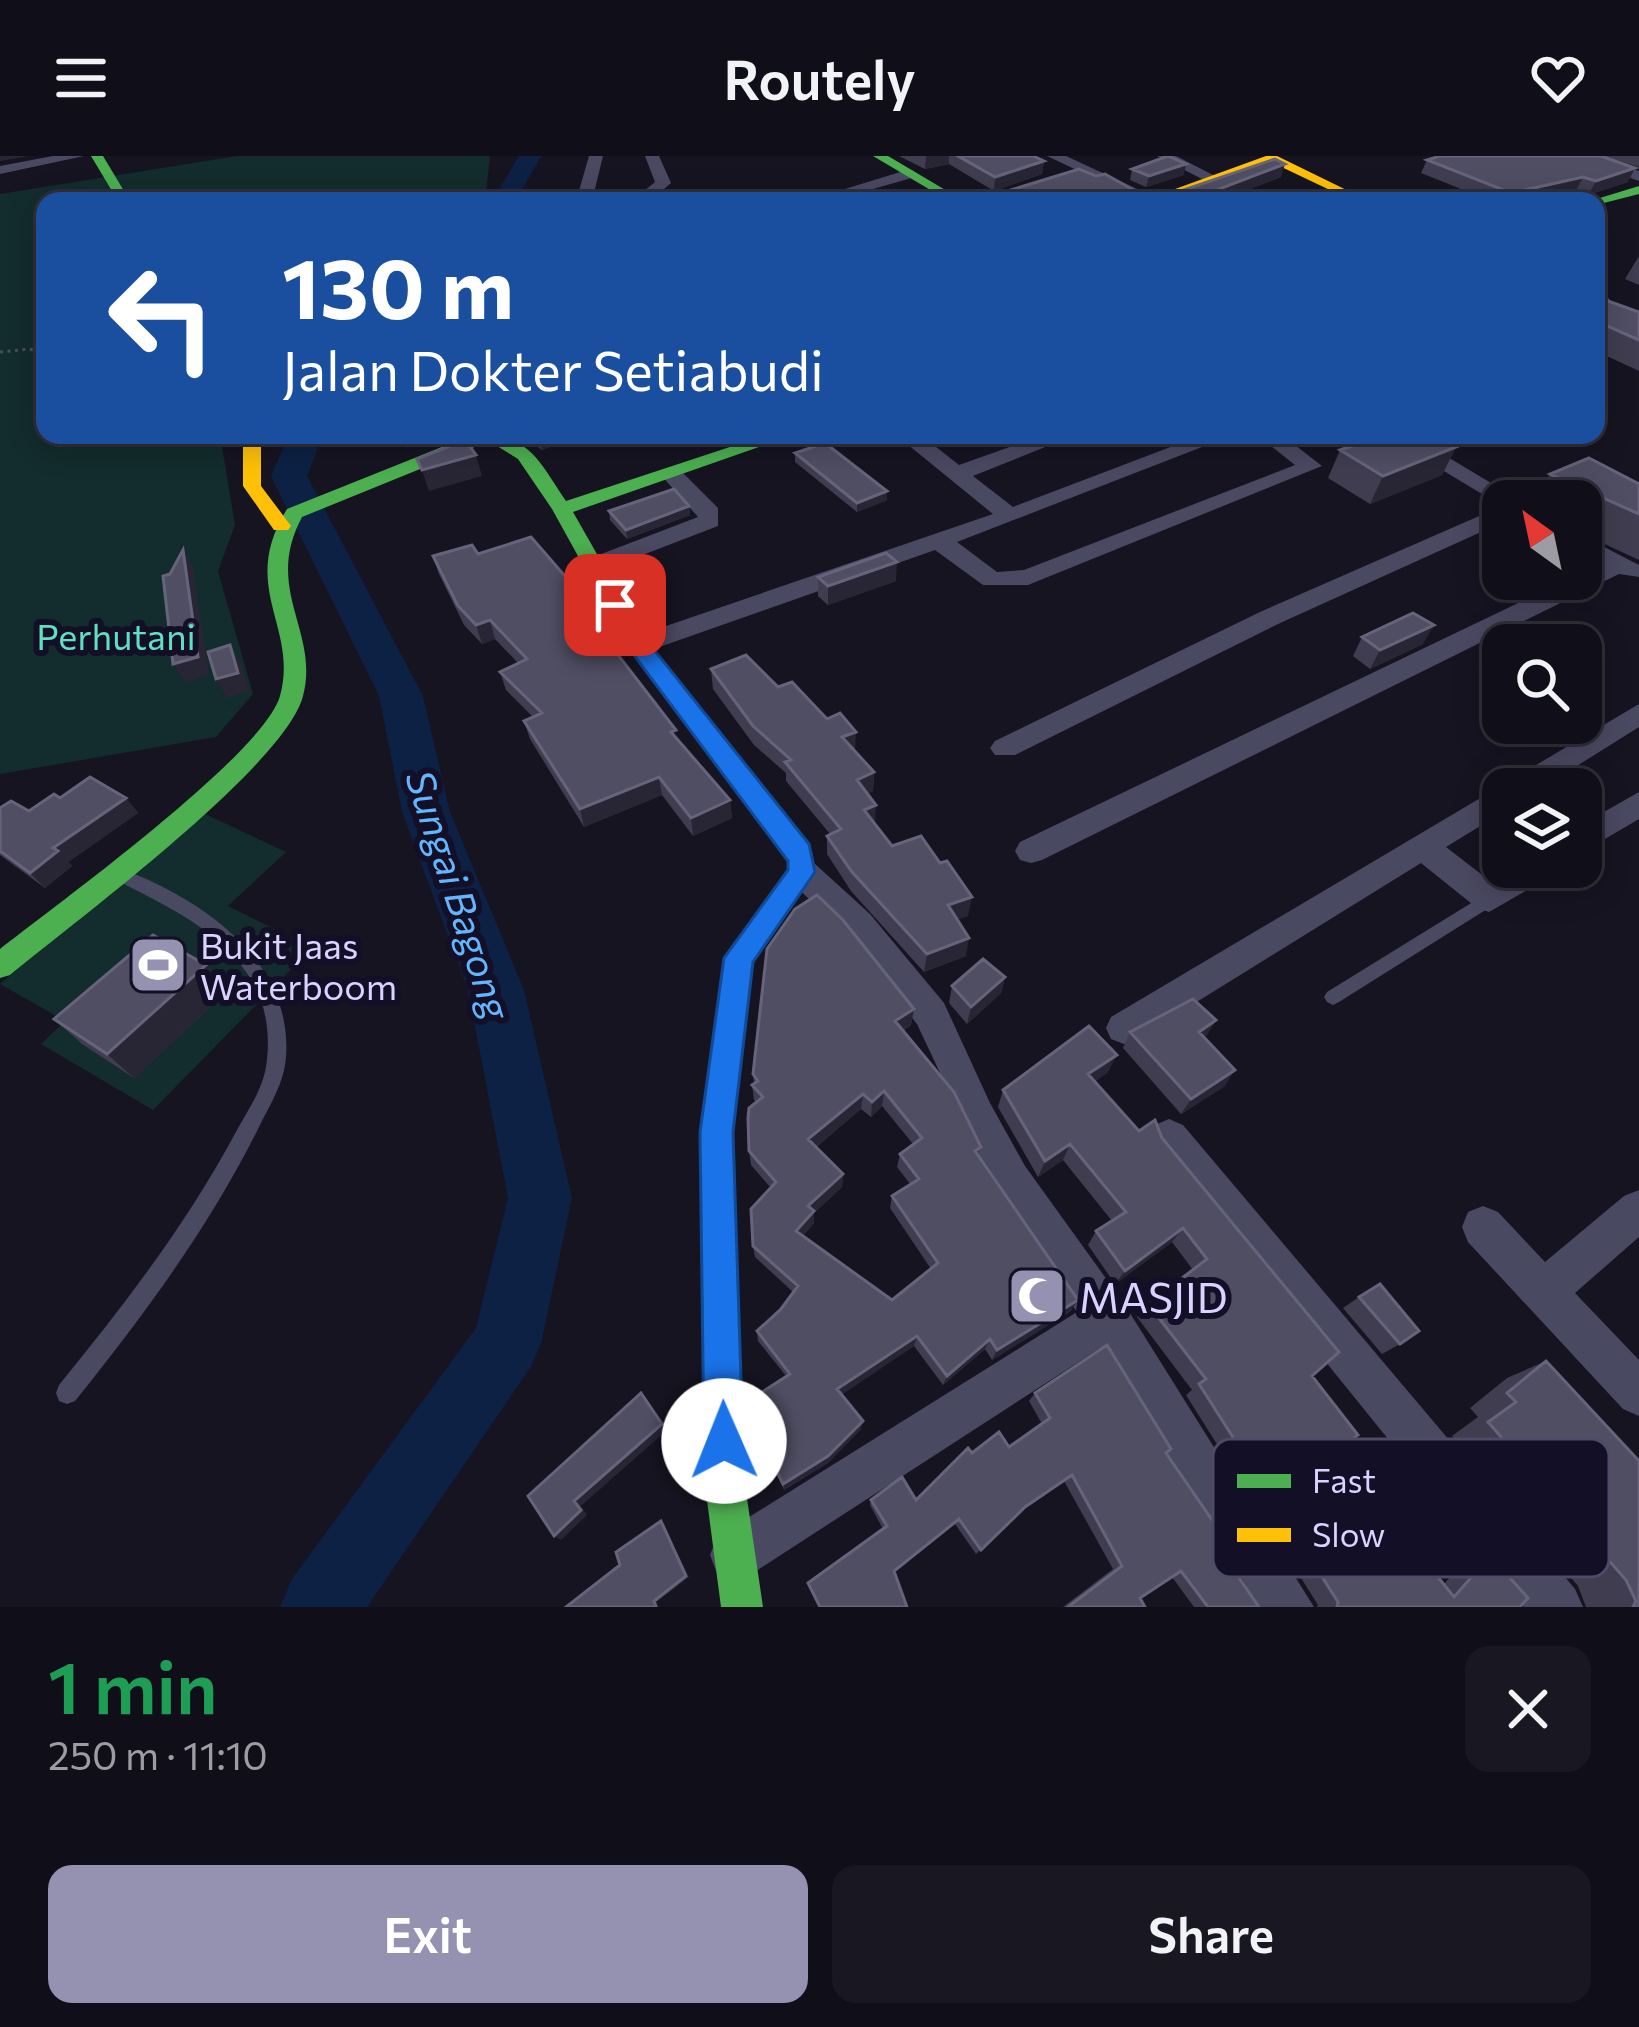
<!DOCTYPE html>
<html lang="en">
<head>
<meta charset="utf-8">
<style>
  :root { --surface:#100f19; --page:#191822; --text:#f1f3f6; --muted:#9c9ca2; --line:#302f38; --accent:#9591b1 }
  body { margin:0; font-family:Commissioner,sans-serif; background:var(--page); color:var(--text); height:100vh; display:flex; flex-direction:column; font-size:45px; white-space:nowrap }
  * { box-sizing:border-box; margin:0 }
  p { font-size:39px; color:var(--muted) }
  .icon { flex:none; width:66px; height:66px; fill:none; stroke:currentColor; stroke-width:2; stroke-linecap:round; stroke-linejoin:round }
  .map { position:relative; height:1451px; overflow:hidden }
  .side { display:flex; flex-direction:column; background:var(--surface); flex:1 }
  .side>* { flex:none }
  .top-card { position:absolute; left:36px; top:36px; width:1569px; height:252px; border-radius:24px; box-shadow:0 6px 30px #0003,0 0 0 3px var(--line); background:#1a4fa0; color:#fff; overflow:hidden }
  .needle { width:78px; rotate:327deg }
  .buttons { position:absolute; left:1482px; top:324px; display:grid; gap:24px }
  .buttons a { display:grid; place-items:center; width:120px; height:120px; border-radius:24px; background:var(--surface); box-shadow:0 6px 30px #0003,0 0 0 3px var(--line); font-size:60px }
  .pin { position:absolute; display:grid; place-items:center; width:102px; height:102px; color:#fff; margin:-51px; border-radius:24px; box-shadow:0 6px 18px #0006 }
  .me { position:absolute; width:132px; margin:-66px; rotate:359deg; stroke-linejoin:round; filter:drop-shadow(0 0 9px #0008) }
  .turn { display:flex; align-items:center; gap:42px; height:252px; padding:0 48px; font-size:54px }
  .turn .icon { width:156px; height:156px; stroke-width:2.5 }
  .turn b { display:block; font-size:84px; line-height:102px }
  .round { display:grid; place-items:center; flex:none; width:126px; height:126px; border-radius:24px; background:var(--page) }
  .overview { display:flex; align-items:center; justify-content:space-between; height:204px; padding:0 48px }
  h1 { font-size:72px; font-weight:600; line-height:90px; color:#1e9e55 }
  .primary-button { display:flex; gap:24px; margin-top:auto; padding:24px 48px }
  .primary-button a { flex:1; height:138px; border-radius:24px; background:var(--accent); color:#fff; font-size:48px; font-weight:600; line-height:138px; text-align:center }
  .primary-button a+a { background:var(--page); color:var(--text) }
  header { display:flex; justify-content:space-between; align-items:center; height:156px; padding:0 48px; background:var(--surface); font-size:54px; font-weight:600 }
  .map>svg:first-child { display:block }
  .green { fill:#132c2d }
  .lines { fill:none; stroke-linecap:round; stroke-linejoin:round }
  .river { fill:#0d2144; fill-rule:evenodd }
  .path { stroke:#44505f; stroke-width:3; stroke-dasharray:3 4.5; stroke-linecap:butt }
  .lane { fill:#4a4962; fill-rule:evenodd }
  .street { fill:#4a4962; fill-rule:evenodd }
  .fast { fill:#4caf50; fill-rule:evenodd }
  .slow { fill:#ffc107; fill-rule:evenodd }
  .wall { fill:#403d50; fill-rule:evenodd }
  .shaded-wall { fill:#282635 }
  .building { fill:#504e63; stroke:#66637b; stroke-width:3; fill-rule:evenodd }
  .route { fill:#1a73e8; stroke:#114b97; stroke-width:3 }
  .labels { text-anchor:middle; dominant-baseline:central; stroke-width:12; stroke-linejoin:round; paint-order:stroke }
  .park-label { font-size:36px; fill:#5fe0c0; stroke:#130f26 }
  .poi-label { font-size:36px; fill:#d9d4ff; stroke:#130f26; text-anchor:start }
  .water-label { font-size:39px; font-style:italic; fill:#62b6ff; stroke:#130f26 }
  .near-poi-label { font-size:42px; fill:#d9d4ff; stroke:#130f26; text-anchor:start }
  .key { fill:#130f26; stroke:#4e4a67; stroke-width:3 }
  .key-label { font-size:33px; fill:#d9d4ff }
</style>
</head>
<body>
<header><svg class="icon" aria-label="menu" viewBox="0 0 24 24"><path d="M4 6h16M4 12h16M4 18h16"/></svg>Routely<svg class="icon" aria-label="heart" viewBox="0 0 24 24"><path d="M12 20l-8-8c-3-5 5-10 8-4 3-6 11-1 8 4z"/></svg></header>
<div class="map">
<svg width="1639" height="1451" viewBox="0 0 1639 1451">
  <rect width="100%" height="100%" fill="#161421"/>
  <path class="green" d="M237,0h253l-5,45h-440v234h175l15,90 -17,46 35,123 -37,43 -216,37v-580z
    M201,656l85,40 -58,54 84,42 -159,162 -112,-66 24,-23 -65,-37z"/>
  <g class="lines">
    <path class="river" d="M519,0h22l-25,45h-24z
      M289,279h34l-16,41 116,220 27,116 74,178 48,208 -31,146 -11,24 -163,239h-87l12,-28 184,-251 32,-130 -40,-208 -66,-178 -23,-116 -108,-220z"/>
    <path class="path" d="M0,196l29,-3 16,4"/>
    <path class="lane" d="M122,713c80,30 171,92 164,188 -2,26 -15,46 -26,68 -50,101 -115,189 -185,276l-8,3 -8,-3 -3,-8 3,-8c66,-81 129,-163 178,-255 10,-18 23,-37 28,-58 6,-29 3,-63 -12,-89 -28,-51 -88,-78 -137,-103l-2,-5 2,-5z
      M1489,736l6,2 2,5 -2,5 -156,98 -6,3 -6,-3 -3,-5 3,-5z"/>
    <path class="street" d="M53,0h31l-84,18v-8z
      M589,0h14l-11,45h-16z
      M645,0h14l12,27 -21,18h-18l23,-19z
      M1047,0h19l82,38 -14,3z
      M1157,0h19l43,22 -13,3z
      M1568,0h22l49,15v10z
      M910,13l8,5 -3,3 -84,24h-25z
      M896,279h25l38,30 84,-30h32l-102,41 40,31 189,-72h31l-276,107 40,30 27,-2 271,-105 -38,-30h25l40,31 -294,119h-45l-48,-35 -287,101h-20l-4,-6 4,-6 365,-125z
      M1384,279h27l110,66h-18v21l-225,102 -263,131h-20l-5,-7 5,-7 265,-129 242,-106z
      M672,312l8,2 38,38v18l-117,45h-18l-4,-5 4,-5 115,-44 -37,-42z
      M1581,379l58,30v12l-20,-3 -577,286 -11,3 -11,-3 -5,-9 5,-9 548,-263h13v-6l20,-10 -20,-11z
      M1639,548v23l-99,62h-37v23l-57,35 44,34 24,-14h42l-4,9 -63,36 -12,-4 -56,-45 -284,176 -13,5 -13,-5 -5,-11 5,-11z
      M1639,636v27l-58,34v-28z
      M802,703l12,4 56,51 74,89 46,100 35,63 98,136 191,305h-55l-159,-259 -347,225 -18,7 -18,-7 -7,-18 7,-18 360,-225 -80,-118 -80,-170 -71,-90 -56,-53 -4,-9 4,-9z
      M1169,963l14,6 392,464 8,18h-59l-369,-456 -6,-13 6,-13z
      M1639,1034v47l-64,56 64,67v56l-16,-7 -155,-167 -6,-15 6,-15 15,-6 15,6 47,50 79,-66z"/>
    <path class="fast" d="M91,0h12l27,45h-12z
      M873,0h15l76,45h-15z
      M1639,30v8l-43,11 -6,-4z
      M472,279c59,0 64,22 94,66l200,-66h27l-220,77 74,130 165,210 3,20 -4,7 -58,83 -21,170 13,353 18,122h-42l-16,-122 -5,-353 25,-173 63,-89 -2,-15 -156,-205 -78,-141 -34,-50 -29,-18 -187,76c-39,73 18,114 1,179 -18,70 -230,227 -293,279l-10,3v-29c56,-44 263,-194 280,-253 19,-70 -42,-108 7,-187z"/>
    <path class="slow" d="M1266,0h11l92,45h-16l-82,-39 -111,39h-18z
      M243,279h18v51l30,40 -3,4h-14l-31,-44z"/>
  </g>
  <path class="wall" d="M899,0h134l11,5 -2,13 -48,17 -45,-27 -24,5z
    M1604,0h35v11z
    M1427,4l201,22 -40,13 -12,-4 -45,10h-40l-70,-28z
    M1132,13l52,6 -38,12 -16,-7z
    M1281,21l-62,24h-239v-8l198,-1z
    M1639,100v29l-14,-6z
    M1596,134l12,11 31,11v59l-43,-20z
    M522,279h81l-18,7 -8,-6 -35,14z
    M1456,291l-14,28 -72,29 -42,-26 12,-28z
    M795,297l92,38v9l-30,12 -62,-50z
    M1550,318l89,10v76l-58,-27v-32h-47z
    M689,350l1,9 -63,24 -17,-19 -1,-9z
    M478,398l122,78 78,108 52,60 2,18 -39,18 -31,-41 -78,32 -54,-88 -6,-18 9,-4 -27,-27 -6,-18 18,-9 -23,-24 -13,5 -18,-19 -25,-51 -6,-18z
    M818,421l78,4 -68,24 -10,-9z
    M1362,481l61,7 -53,25 -17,-13z
    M711,513l67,18 77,64 19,21 -1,19 -6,3 8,30 17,22 76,70 -11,3 9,37 -42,16 -73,-81 -24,-37v-18l3,-2 -44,-53v-8l-32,-28 -41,-56z
    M60,642h66l12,15 -70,49 4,4 -27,22 -45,-33v-47l29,3z
    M206,809l22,25 -94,88 -52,-34 -28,-25z
    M1005,821l-4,16 -34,31 -18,-21 3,-17z
    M914,853l-3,16 -8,6 78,116 -3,9 93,155 -79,49 -7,-11 -42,36 -29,-39 -72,48 19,35 -33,34 -44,27 -23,-50 25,-64 -28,-35 -1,-10 24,-22 12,-17 -38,-35 -2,-11 18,-58 -20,-23 -2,-14 7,-49 -2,-2 -2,-15 2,-1 -1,-10zM882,950l31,38 -13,10 -3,13 13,17 -18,12 -2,12 41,61 -39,31 -89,-64 11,-13v-10l28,-26 1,-13 -27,-27 45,-38 10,8z
    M1216,864l-12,18 21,48 -44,28 -58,-66 7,-16z
    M1108,916l-14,10 45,49 23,7 150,238 -10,101 27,37 45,-40 21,-8 17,79 32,39 21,-23 25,-5 30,51h-203l1,-2 -132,-210 6,-5 -55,-73 11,-13 45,-34 -21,-28 -57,42 -27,-39 8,-14 16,-10 -49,-61 -25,17 -40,-70 5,-17z
    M1359,1141l41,47 -18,10 -39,-46z
    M1546,1205l93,246h-53l-8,-21 -126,-150 26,-19 -8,-9 37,-30z
    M1035,1237l131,60 69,119 24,35h-65l-22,-30 -32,21 5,9h-82l50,-38 -49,-88 -42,29 -46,44 -21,-30 -60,48 12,35h-88l-11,-24 75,-54 -13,-24 1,-5h45l56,-47 37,-6 33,-23 -13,-23z"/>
  <path class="shaded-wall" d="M0,0h29l-29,5z
    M926,0h23v8l-24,5z
    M1044,5l-2,13 -48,17 1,-14z
    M1186,8l-2,11 -38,12 3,-11z
    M1285,8l-4,13 -62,24h-28z
    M1635,12l-7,14 -40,13 8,-14z
    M1583,21l-7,14 -45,10h-23l3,-8z
    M403,279h38l-34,13z
    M539,279h38v1l-35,14z
    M584,279h19l-18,7z
    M1456,291l-14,28 -72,29 13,-28z
    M476,299l6,21 -53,15 -7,-21z
    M887,335v9l-30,12v-9z
    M689,350l1,9 -63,24 -1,-9z
    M183,394l10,18 16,107 -24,7 -12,-18z
    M897,406l-1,19 -68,24v-19z
    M597,457l4,19 -13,-16z
    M490,464l5,19 -13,5 -6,-19z
    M1434,469l-11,19 -53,25 10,-19z
    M230,489l11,19 8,27 -22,7 -11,-19z
    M856,576l-1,19 -13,-14z
    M874,616l-1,19 -17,8 1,-19z
    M659,621l3,18 -78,32 -4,-18z
    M126,642l12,15 -70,49 4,4 -27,22 -15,-15 23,-25z
    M730,644l2,18 -39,18 -2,-18z
    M876,649l-1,19 -11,-14z
    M972,741l-4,19 -23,8 3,-19z
    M969,782l-3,18 -42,16 3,-18z
    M206,809l22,25 -94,88 -27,-24z
    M1005,821l-4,16 -34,31 4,-17z
    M914,853l-3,16 -18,12 2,-16z
    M1216,864l-10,17 -16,11 9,-16z
    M1117,899l-9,17 -28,20 8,-18z
    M1235,914l-10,16 -44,28 10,-15z
    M884,935l-2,15 -11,11 1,-15z
    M863,938l-2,15 -53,44v-14z
    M1070,988l-7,16 -25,17 7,-16z
    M843,1018l-1,13 -28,26v10l-17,20 -1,-12 12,-25z
    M1183,1072l-11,14 -57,42 10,-13z
    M1078,1144l-7,11 -79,49 5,-10z
    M917,1180l-3,10 -77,52v-9z
    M990,1183l-5,10 -42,36 4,-9z
    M863,1265l-2,8 -33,34 -44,27 -1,-6z
    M662,1268l4,7 -85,75 6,9 -26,25 -7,-4 20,-35z
    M661,1365l28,56 -32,25 2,5h-3l-2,-6z"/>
  <path class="building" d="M958,0h75l11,5 -49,16z
    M1168,0l18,8 -37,12 -17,-7z
    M1440,0h161l34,12 -39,13 -13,-4 -72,16 -84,-33z
    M1275,3l10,5 -79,30 5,1 -20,6h-193l-18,-8 24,-1 75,-23 17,7 9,-2 32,18h41z
    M1596,134l9,4 3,7 31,11v28l-43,-19z
    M1385,279h50l21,12 -73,29 -43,-26z
    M465,284l11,15 -54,15 -5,-11z
    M825,287l62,48 -30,12 -62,-50z
    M1589,302l50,26v30l-89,-40z
    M674,333l15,17 -63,24 -17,-19z
    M531,381l66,76 -9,3 88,114 -5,2 59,68 -39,18 -32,-41 -79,32 -56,-88 18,-8 -42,-41 27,-13 -37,-39 -14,5 -18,-19 -25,-50 39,-11 6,9z
    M183,394l15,107 -25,7 -10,-88 7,-2z
    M886,397l11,9 -69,24 -10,-9z
    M1413,457l21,12 -54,25 -18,-13z
    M230,489l8,28 -22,6 -8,-27z
    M746,499l32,32 14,-5 35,37 13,-6 16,19 -14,5 32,35 -17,8 19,25 -12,5 28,36 29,-10 19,27 7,-2 25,36 -24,8 21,33 -42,16 -75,-82 -25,-36 14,-7 -56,-67 6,-2 -38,-34 -42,-57z
    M90,621l36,21 -73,50 5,3 -28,22 -30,-22v-43l11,-7 18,10 25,-17 6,4z
    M817,739l26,25 71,89 -19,12 59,71 27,55 -6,4 103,149 -81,50 -7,-11 -43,37 -30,-40 -80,53 26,32 -35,35 -45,28 -22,-44 -2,-46 31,-20 -33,-43 24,-22 17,-23 -45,-40 -2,-37 25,-27 -27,-31 -1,-33 1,-10 14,-11 -11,-12 6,-4 -5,-7 14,-125 28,-40zM884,935l38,47 -22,16 19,25 -27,17 46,67 -46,37 -96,-69 18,-20 -6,-5 35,-32 -35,-35 55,-45 9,8z
    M153,779l53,30 -99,89 -53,-35z
    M983,803l22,18 -34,30 -19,-21z
    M1193,843l23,21 -17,12 36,38 -44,29 -61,-67z
    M1089,870l28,29 -29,19 51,57 16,-11 7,18 177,214 -27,24 46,59 -56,42 32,44 61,-55 45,53 -28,26 42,52 36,-41 38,42 -8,9h-183l1,-5 -139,-218 7,-5 -58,-75 59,-45 -24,-31 -58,43 -29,-40 30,-19 -56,-68 -25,17 -42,-71z
    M1380,1128l39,47 -19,13 -41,-47z
    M1107,1189l64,104 -5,4 77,112 -8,7 24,35h-51l-27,-36 -41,27 5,9h-77l54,-41 -50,-91 -47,32 -44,43 -22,-31 -65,52 13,36h-87l-12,-24 79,-57 -16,-26 31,-23 14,23 52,-52 4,5 27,-21 10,15 41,-29 -15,-25z
    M1546,1205l93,100v146h-6l3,-6 -10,-21 -138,-158 28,-20 -9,-9z
    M641,1237l21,31 -88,77 7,9 -27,26 -26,-40z
    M661,1365l25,55 -32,25 2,6h-90l54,-42 -4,-13z"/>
  <path class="route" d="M615,443l8,2 24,40 162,203 6,28 -62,90 -20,170 10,309 -6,14 -13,6 -14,-6 -6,-14 -4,-309 24,-174 64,-88v-9l-158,-211 -25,-45z"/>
  <defs>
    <g id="stadium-square" transform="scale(3)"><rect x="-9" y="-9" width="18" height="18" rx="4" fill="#9591b1" stroke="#130f26"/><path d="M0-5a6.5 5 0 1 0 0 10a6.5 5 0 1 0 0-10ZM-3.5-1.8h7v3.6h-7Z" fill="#fff"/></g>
    <g id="mosque-square" transform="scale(3)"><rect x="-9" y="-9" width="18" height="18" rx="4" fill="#9591b1" stroke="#130f26"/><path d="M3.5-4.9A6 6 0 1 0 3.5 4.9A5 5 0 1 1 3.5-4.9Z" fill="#fff"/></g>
  </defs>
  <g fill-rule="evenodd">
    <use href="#stadium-square" x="158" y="809"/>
    <use href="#mosque-square" x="1037" y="1140"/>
  </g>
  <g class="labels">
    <g class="park-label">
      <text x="116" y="479">Perhutani</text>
    </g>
    <g class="poi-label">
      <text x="200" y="788">Bukit Jaas<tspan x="200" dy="41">Waterboom</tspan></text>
    </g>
    <g class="water-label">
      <text transform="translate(460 738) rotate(72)">Sungai Bagong</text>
    </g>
    <g class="near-poi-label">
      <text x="1079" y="1140">MASJID</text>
    </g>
  </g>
  <rect x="1213" y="1283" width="396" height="138" rx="18" class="key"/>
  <rect x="1237" y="1318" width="54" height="14" fill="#4caf50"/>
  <rect x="1237" y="1372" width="54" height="14" fill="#ffc107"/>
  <g class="key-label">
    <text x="1312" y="1337">Fast</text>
    <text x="1312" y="1391">Slow</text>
  </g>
</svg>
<div class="buttons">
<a><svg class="needle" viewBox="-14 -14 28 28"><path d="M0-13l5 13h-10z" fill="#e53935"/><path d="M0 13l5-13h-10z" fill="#9c9ca2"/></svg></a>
<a><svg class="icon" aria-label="search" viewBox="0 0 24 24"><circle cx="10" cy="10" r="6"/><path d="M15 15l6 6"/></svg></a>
<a><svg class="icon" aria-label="layers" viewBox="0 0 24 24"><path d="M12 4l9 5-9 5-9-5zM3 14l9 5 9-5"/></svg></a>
</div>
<div class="pin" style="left:615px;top:449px;background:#d93025"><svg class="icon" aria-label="arrive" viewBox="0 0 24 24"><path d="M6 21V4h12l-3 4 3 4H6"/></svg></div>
<svg class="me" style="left:724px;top:1285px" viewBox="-20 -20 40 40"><circle r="19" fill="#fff"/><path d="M0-13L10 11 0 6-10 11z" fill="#1a73e8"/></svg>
<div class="top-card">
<div class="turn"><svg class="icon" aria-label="left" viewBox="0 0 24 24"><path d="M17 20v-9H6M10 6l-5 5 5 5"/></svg><div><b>130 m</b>Jalan Dokter Setiabudi</div></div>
</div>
</div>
<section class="side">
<div class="overview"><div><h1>1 min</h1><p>250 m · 11:10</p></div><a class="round"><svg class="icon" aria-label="close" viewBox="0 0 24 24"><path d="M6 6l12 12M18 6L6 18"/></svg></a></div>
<div class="primary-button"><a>Exit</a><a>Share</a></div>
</section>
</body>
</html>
